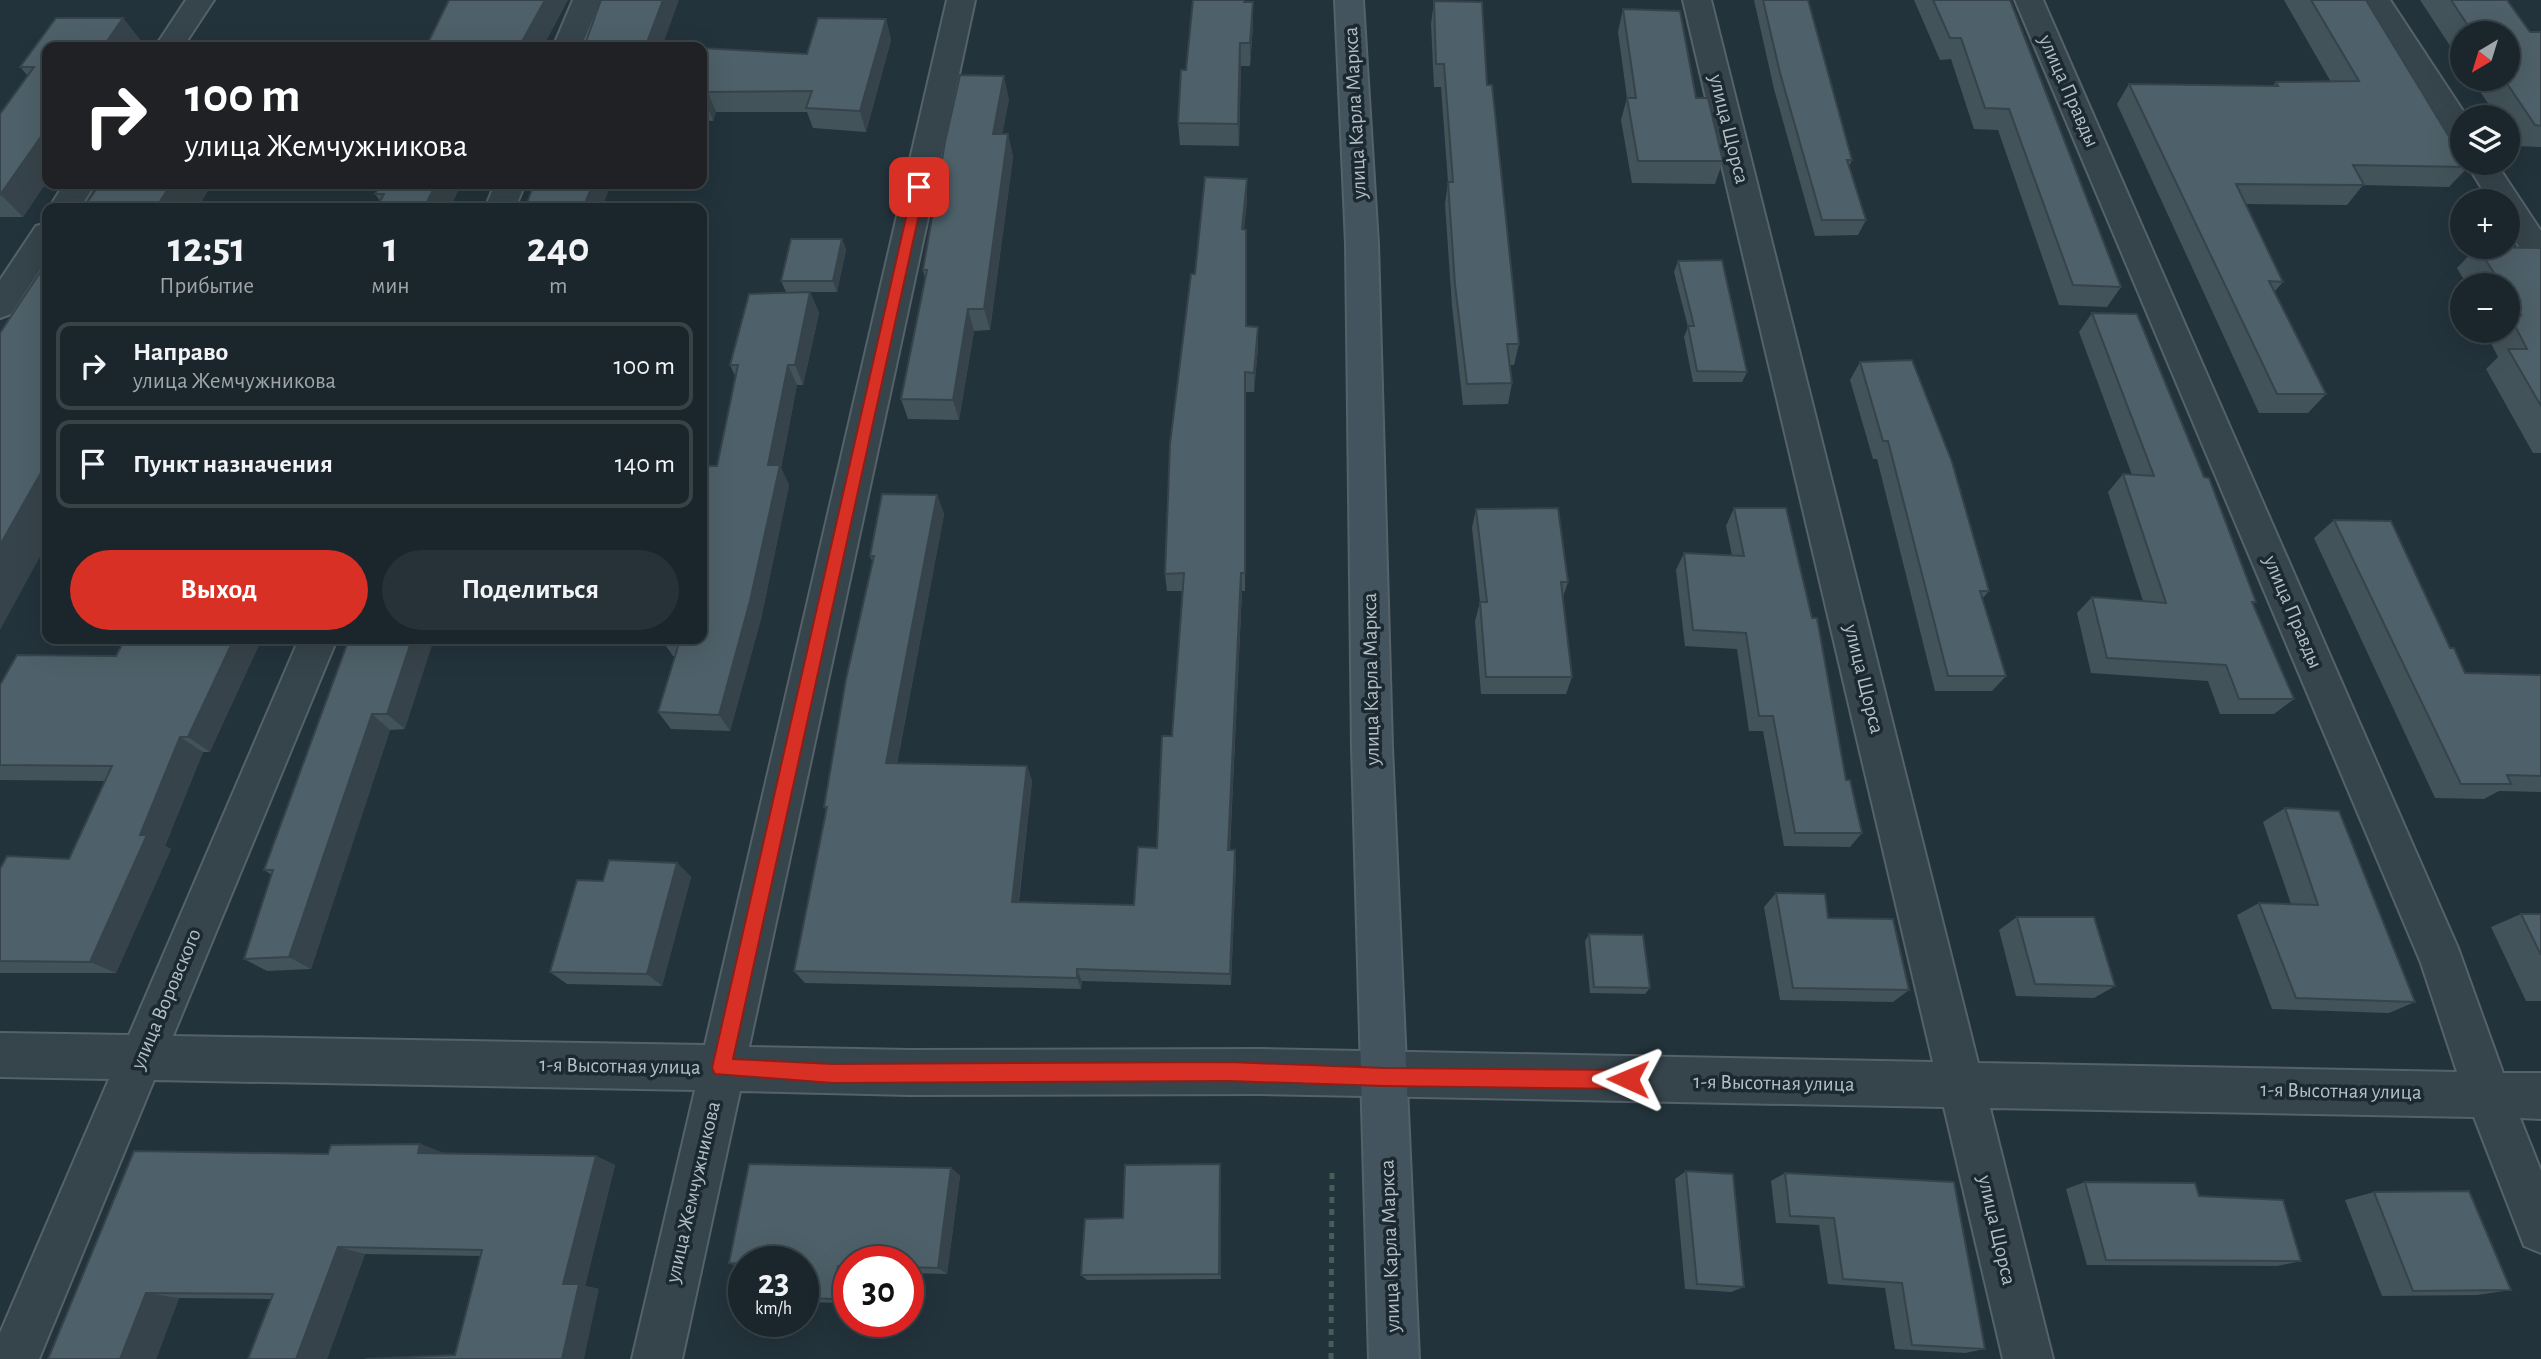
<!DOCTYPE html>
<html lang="ru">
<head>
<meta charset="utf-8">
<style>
  :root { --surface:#1a262c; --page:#273238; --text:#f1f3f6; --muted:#9fa5a9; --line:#384348; --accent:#d93025 }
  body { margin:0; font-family:"Alegreya Sans",sans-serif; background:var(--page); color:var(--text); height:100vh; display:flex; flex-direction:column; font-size:26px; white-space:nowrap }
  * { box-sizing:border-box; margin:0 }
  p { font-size:23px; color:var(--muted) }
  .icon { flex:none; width:38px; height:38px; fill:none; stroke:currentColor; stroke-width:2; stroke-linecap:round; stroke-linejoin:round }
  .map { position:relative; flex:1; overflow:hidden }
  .sheet { position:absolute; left:42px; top:203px; width:665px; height:441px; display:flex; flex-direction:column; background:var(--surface); border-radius:14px; box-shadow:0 7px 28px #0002,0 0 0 2px var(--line) }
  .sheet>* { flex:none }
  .guide { position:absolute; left:42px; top:42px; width:665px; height:147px; border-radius:14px; box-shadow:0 7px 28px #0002,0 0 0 2px var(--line); background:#202124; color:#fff; overflow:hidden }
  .needle { width:46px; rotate:218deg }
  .buttons { position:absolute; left:2450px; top:21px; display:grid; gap:14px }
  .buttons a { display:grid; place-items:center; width:70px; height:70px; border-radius:50%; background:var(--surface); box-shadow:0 7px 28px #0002,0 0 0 2px var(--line); font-size:35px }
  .speed { position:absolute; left:728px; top:1246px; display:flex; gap:14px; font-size:35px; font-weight:700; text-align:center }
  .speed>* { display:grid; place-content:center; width:91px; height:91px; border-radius:50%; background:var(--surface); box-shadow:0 7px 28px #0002,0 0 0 2px var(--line); line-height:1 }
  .speed small { font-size:18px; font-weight:400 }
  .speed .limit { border:10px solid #d22; background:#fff; color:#111 }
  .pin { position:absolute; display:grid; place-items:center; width:60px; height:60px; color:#fff; margin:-30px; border-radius:14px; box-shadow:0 4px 10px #0006 }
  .me { position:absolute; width:77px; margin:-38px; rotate:271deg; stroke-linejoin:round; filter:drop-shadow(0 0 5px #0008) }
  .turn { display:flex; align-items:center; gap:24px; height:147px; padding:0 28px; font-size:32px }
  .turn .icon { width:91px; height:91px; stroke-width:2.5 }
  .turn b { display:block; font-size:49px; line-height:60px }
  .eta { display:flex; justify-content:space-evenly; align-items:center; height:119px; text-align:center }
  .eta b { font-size:42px; font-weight:700; line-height:49px }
  .button { display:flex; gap:14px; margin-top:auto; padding:14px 28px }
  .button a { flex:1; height:80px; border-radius:42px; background:var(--accent); color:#fff; font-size:28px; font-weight:700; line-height:80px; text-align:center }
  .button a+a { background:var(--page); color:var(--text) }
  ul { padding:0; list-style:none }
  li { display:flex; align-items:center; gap:21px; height:88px; margin:0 14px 10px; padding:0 14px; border:4px solid var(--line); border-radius:14px }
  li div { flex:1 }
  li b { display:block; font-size:26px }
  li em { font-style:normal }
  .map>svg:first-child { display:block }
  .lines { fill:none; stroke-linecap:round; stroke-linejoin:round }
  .street-casing { stroke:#556269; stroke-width:4 }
  .secondary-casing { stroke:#556269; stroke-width:4 }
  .path { stroke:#465d5a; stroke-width:5; stroke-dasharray:6 6; stroke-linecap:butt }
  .street { fill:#36444b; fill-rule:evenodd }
  .secondary { fill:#44545e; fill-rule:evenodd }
  .wall { fill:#43535a }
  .shaded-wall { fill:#37434a }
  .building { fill:#4e6069; stroke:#37434a; stroke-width:2 }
  .route { fill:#d93025; stroke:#8d1f18; stroke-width:2 }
  .labels { text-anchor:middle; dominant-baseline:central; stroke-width:7; stroke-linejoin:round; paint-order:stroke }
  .street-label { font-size:21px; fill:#b2bfc7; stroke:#1c2930 }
</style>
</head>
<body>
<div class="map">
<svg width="2541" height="1359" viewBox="0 0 2541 1359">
  <rect width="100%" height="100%" fill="#23333b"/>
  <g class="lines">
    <g class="street-casing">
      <path id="street" d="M186,0h28l-31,47h-28z
        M573,0h28l-20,47h-28z
        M947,0h28l-226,1047 161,3 351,-1 672,13 -250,-1062h28l267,1063 479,9 -36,-109 -406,-963h28l415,948 45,125h38v46l-21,-1 21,53v82l-17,-7 -50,-129 -484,-9 63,251h-50l-59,-252 -683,-13 -351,1 -170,-4 -58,268h-50l63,-269 -541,-10 -115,279h-39v-26l109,-254 -109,-2v-44l129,2 170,-396h38l-164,397 532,9z
        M2362,0h28l77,117h-5v26l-10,-3z
        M2466,163h30l45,68v36l-11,-3 -22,-35v-28h-18z
        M64,184h31l-15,24h-31z
        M495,184h30l-10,24h-30z
        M47,223v36l-36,55 -11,4v-38l36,-54z"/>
    </g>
    <g class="secondary-casing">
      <path id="secondary" d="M1335,0h28l15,244 14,503 27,612h-50l-17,-612 -6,-503z"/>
    </g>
    <path class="path" d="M1331,1359l1,-189"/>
    <use href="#street" class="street"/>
    <use href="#secondary" class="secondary"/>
  </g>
  <path class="wall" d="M1754,0h54l44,160 -3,6 17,54 -8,15 -43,1 -41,-147z
    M1914,0h96l111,287 -14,20 -48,-2 -61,-175 -24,-1 -23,-70 -11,1z
    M2284,0h82l102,167 -19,20 -86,-2 -16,20 -101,-1 37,78 -9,10 52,102 -18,19h-49l-142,-309 12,-20 144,2 3,-4h55z
    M2420,0h87l23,32h11v115l-25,-1 -8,-13v-16h-11l-25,-38h36v-46h-46v31z
    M1434,1l53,84 32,259 -5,21h-4l2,18 -4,21 -45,1 -11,-99 -7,-102 3,-22 -7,-95h-7l-3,-63z
    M1245,2l8,23 -3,41h-9l-2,80 -59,-1 -2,-22 8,-53z
    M1623,9l73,89 27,63 -8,23 -83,-1 -11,-63 6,-22 -9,-66z
    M123,18l18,23 -118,176h-23v-103l28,-38 -8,-9z
    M886,19l5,21 -25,92 -53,-4 -6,-16h-91l-3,9 -11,-1v-72l105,6z
    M1009,99l-7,35h6l5,23 -23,173 -16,1 -15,89 -51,-1 -7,-20 24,-121 -2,-8z
    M1247,179v21l-3,29 2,97 12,1v20l-4,45h-8l-1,199h-3l-12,259 6,14 -5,121 -149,-4 -1,8 -276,-6 -11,-12 33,-160 -3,-4 49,-244 -3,-7 67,-61 7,19 -47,250 130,2 5,15 -13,121 115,3 23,-57 15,-112 10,-145h-15l-2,-17 30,-300z
    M381,184h80l-11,24 -70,-7 -5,-7z
    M842,239l4,11 -9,42h-51l-5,-11z
    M2477,247l64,1v205h-8l-47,-84 12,-12 -11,-22 4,-4h17v-46h-41l-10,-17z
    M1678,261l69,111 -5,10h-49l-9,-45 4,-10 -14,-55z
    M810,292l9,21 -16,72h-6l-16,83 8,17 -28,134 -31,112 -59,-2 -13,-17 17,-56h-2l-12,-17 56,-173 18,-90 -5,-11z
    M2092,313l112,164 52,125 -3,2 41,95 -20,15h-54l-12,-33 -117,-8 -14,-60 15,-16 51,4 -35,-109 15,-18 9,1 -53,-143z
    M1860,362l129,229 -7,8 24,77 -14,15h-57l-58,-232h-4l-23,-79z
    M1734,508l112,272 16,53 -12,14 -66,-1 -21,-115h-14l-12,-82 -52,-3 -9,-76 8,-17 48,2 -6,-29z
    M1476,509l92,73 -5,15 9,80 -6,17h-85l-6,-73 5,-19 -8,-74z
    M2334,520l116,128 15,25 76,2v117l-42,-1 -15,8 -49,-1 -121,-260z
    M349,639l56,90 -15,1 -79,239 -44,2 -23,-12 28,-84 -8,-5z
    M116,656l94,96h-7l-38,94 6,3 -55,124h-116v-104l69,-10 36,-78 -105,-1v-95z
    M2285,808l130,194 -26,11 -117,-4 -35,-94 22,-12 32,1 -28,-82z
    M677,863l14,14 -29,109 -95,-2 -17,-12 53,-91z
    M1776,893l52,25 81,72 -16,12 -113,-2 -16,-93z
    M2521,914h20v87h-15l-35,-74z
    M2017,917l98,69 -21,12 -78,-2 -17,-66z
    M1589,934l61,54 -5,6 -55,-1 -5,-52z
    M420,1144l23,9 153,3 19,9 -30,121 14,3 -144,66 26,-99 -116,-2 -38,105h-79l23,-60 -92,-1 -23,61h-108l280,-205z
    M1220,1164l1,8v107l-134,1 -6,-5 42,-57z
    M951,1168l9,8 -13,98 -39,-1v-11h-59v15l-4,26 -42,-1v-40h-59v7l-15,-6z
    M1686,1171l58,116 -13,5 -46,-3 -10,-110z
    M1785,1173l200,176 -20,4 -70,-4 -10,-61 -57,-4 -9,-59 -43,-2 -5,-42z
    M2085,1182l114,14 102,65 -24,5 -190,-1 -21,-76z
    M2374,1192l137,98 -34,5 -95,1 -37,-96z"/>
  <path class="shaded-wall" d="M545,0h23l-25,47h-24z
    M663,0h16l-17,47 -16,-2z
    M1253,2v23l-3,41v-23z
    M123,18l18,23 -4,6h-34z
    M886,19l5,21 -25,92 -6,-21z
    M1240,43l1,23 -2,80 -1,-22z
    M1004,76l5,23 -12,57 -4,-22z
    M708,92l8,20 -3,9 -8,-21z
    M47,128v53l-24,36 -22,-22z
    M1008,134l5,23 -23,173 -6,-21z
    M1247,179v21l-5,50v-21z
    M171,184h41l-14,24h-42z
    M436,184h25l-11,24h-26z
    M593,184h18l-9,24h-19z
    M842,239l4,11 -9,42 -4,-11z
    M810,292l9,21 -16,72 -8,-20z
    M968,309l6,22 -15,89 -6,-20z
    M1258,327v20l-4,45v-19z
    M788,365l9,20 -16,83 8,17 -28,134 -31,112 -11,-16z
    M47,462v82l-47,86v-85z
    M937,495l7,19 -50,264 -8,-15z
    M1241,573l1,18 -13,273 -1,-14z
    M234,639h28l-52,113 -22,-15z
    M412,639h22l-29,90 -18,-15z
    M372,714l18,16 -79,239 -22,-12z
    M180,737l23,15 -38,94 6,3 -55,124 -26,-11z
    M1027,766l5,15 -15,134 -5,-13z
    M1235,850l1,14 -5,121 -1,-11z
    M677,863l14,14 -29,109 -15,-12z
    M1077,969l5,12 -1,8 -4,-11z
    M420,1144l24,9h-26z
    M596,1156l19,9 -30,121 14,3 -15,70h-22l1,-75z
    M1220,1164l1,8v107l-2,-5z
    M951,1168l9,8 -13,98 -9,-6z
    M338,1247l27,7 -38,105h-31z
    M838,1266l11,5 -4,32 -12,-4z
    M146,1293l33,5 -23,61h-36z"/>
  <path class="building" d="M449,0h96l-26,47h-93z
    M601,0h62l-17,45 38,2h-100z
    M1193,0h51v2h9l-3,41h-10l-2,81 -60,-1 3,-53h5z
    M1763,0h45l44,160h-5l19,60h-44l-42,-147z
    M1933,0h77l111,287 -48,-2 -64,-176 -24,-1 -24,-70h-11z
    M2311,0h55l96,158v5h3l3,4 -115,-2 11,20 -128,-1 47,98 -14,-1 57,113h-49l-148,-310 149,2 -2,-4 83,-1z
    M2451,0h56l23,32h11v94l-6,-1 -31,-46h4v-46h-35z
    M1434,1l48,1 5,83h5l27,259h-12l5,39 -45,1 -12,-99 -7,-103h5l-9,-118h-8z
    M1623,9l57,2 16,87h12l15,63h-85l-11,-63h9z
    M56,18h67l-20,29h-56v81l-47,67v-81l34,-47h-14z
    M818,18l68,1 -26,92 -54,-3 6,-17 -104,1 -3,8h-3v-52l105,6z
    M960,75l44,1 -11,58h15l-24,175h-16l-15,91 -52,-1 26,-129h-4l22,-128z
    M1205,177l42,2 -5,50 4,1v96l12,1 -4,46 -9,-1v201h-4l-13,277h7l-5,124 -153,-5v9l-283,-7 33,-164h-3l22,-128 28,-123h-4l12,-62 55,1 -51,268 141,3 -15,136 122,3 4,-58 19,1 5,-112h10l12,-163 -19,1 5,-130 21,-170h4z
    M100,184h71l-15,24h-73z
    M381,184h55l-12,24h-48l8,-14h-9z
    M534,184h59l-10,24h-58z
    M791,239h51l-9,42h-52z
    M2477,247l64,1v158l-33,-57h19l-18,-35 12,1 -13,-21v-9h-6z
    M1722,260l25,112 -50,-1 -9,-45h6l-16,-65z
    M47,262v200l-47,83v-212z
    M810,292l-15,73h-7l-20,100h12l-30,136 -31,114 -61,-3 22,-72 -16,-1h38v-173h15l21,-101h-8l19,-71z
    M2092,313l45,1 67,163 5,1 47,124h-4l42,97h-55l-13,-34 -119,-7 -15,-61 74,6 -43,-129 31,2z
    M1912,360l40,102 37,129h-9l26,85h-58l-60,-235h-5l-23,-79z
    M1558,508l10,74h-7l11,95h-86l-6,-75h7l-11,-93z
    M1734,508h52l26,110h5l29,162h4l12,53h-67l-22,-117h-14l-13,-83 -53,-3 -9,-77 60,3z
    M2334,520l57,1 59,127h4l11,25 76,2v101l-34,-1 4,9h-50z
    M125,639h109l-46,98h-8l-40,98h7l-57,127 -90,-1v-92l7,-13 62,3 43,-93 -112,-1v-80l17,-30 99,1z
    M349,639h63l-25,75h-15l-83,243 -45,2 29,-89h-9z
    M2285,808l54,3 76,191 -119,-4 -37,-95 59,2z
    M609,860l68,3 -30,111 -97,-2 27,-92 26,1z
    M1776,893l49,1 3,24 65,1 16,71 -116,-2z
    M2521,914h20v41z
    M2017,917h77l21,69 -80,-2z
    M1589,934l54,1 7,53 -56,-1z
    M420,1144l-2,9 178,3 -33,128h16l-17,75h-197l90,-4 27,-105 -144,-3 -42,112h-48l25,-65 -127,-1 -26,66h-72l86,-208 194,3 3,-9z
    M749,1164l202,4 -13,100 -30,-1v-5h-59v4h-11l-5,33 -30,-1v-36h-59v2l-15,-1z
    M1220,1164l-1,110 -138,1 4,-56 38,-1 2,-53z
    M1686,1171l47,3 11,113 -47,-3z
    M1785,1173l169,9 31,167 -73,-4 -10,-62 -59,-4 -9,-61 -44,-2z
    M2085,1182l110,1 4,13 84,4 18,61 -195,-1z
    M2469,1191l42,99 -98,1 -39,-99z"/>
  <path class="route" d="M919,183l6,4 -192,872 100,5 396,-2 155,6 244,2 7,3 3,6 -3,7 -7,3 -244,-3 -155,-5 -396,2 -118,-9 -3,-6 201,-881z"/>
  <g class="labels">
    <g class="street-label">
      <text transform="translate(2069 91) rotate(66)">улица Правды</text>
      <text transform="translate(1355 113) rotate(-93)">улица Карла Маркса</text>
      <text transform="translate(1729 129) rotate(76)">улица Щорса</text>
      <text transform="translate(2293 612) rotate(67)">улица Правды</text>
      <text transform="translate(1371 679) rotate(-91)">улица Карла Маркса</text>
      <text transform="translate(1864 679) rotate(76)">улица Щорса</text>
      <text transform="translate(166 999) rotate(-67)">улица Воровского</text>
      <text transform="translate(620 1066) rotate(1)">1-я Высотная улица</text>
      <text transform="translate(1774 1083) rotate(1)">1-я Высотная улица</text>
      <text transform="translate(2341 1091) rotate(1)">1-я Высотная улица</text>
      <text transform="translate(693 1192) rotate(-77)">улица Жемчужникова</text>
      <text transform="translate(1997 1230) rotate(77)">улица Щорса</text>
      <text transform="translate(1390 1246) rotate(-92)">улица Карла Маркса</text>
    </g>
  </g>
</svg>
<div class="buttons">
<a><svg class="needle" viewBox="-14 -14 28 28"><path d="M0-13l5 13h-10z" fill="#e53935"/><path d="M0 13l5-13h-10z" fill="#9fa5a9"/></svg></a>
<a><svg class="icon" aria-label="layers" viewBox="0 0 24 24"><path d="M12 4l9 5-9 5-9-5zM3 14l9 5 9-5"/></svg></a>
<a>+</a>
<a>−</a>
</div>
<div class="speed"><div>23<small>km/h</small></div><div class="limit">30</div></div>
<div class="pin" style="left:919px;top:187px;background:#d93025"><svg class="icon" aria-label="arrive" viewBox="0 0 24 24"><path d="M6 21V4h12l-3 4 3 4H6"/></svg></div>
<svg class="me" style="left:1628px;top:1079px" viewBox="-20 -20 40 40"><path d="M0-17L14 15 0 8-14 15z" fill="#d93025" stroke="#fff" stroke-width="4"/></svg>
<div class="guide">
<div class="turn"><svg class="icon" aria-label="right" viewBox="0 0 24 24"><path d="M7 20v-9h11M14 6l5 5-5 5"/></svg><div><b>100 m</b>улица Жемчужникова</div></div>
</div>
<section class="sheet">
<div class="eta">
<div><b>12:51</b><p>Прибытие</p></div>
<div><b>1</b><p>мин</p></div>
<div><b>240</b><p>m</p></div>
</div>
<ul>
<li><svg class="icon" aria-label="right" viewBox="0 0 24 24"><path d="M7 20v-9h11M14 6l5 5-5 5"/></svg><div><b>Направо</b><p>улица Жемчужникова</p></div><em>100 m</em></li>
<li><svg class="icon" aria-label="arrive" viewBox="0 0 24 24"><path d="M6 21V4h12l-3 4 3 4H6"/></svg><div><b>Пункт назначения</b></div><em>140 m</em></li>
</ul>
<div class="button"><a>Выход</a><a>Поделиться</a></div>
</section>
</div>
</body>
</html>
